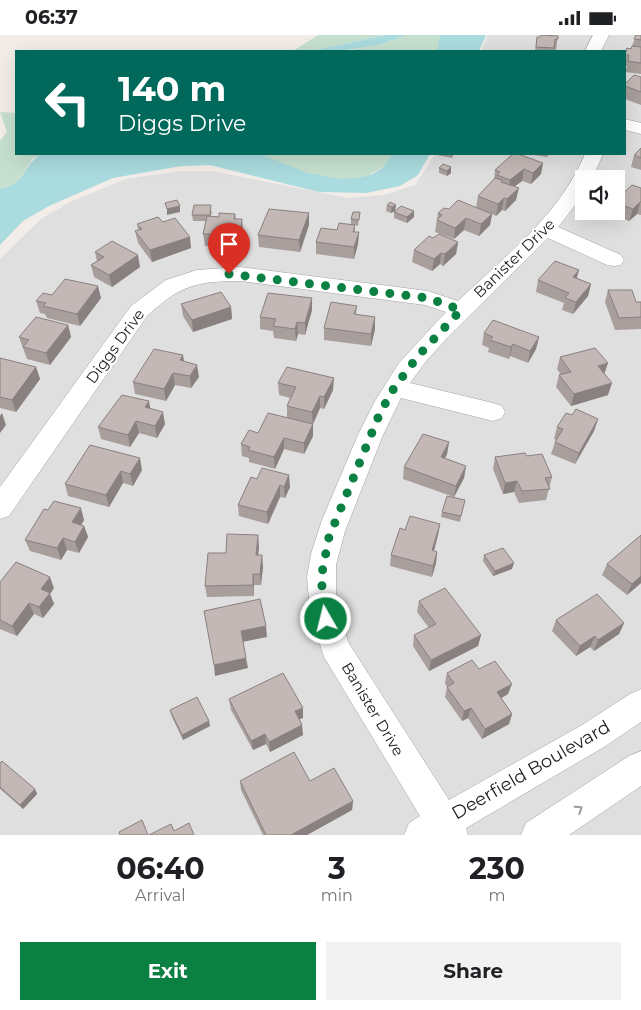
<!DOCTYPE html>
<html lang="en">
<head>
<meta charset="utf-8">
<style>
  :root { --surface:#fff; --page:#f2f2f2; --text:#202124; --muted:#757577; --accent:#0b8043 }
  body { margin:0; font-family:Montserrat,sans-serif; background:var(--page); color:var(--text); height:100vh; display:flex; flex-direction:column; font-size:19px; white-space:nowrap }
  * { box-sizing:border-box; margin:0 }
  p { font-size:16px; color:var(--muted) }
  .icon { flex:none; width:28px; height:28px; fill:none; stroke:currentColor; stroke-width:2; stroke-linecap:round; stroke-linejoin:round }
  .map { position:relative; height:800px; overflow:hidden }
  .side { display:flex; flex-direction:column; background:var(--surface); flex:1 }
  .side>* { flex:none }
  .guide { position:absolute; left:15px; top:15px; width:611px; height:105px; border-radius:0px; box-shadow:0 5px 20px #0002; background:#00695c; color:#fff; overflow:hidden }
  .controls { position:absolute; left:575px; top:135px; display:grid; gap:10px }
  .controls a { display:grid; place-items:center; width:50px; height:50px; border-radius:0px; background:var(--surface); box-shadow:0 5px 20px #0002; font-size:25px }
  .pin { position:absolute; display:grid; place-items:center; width:42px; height:42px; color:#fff; margin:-51px -21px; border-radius:50% 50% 50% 0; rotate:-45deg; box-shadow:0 0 5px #0007 }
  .pin .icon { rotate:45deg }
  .me { position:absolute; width:55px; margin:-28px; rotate:352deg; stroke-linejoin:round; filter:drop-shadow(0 0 4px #0008) }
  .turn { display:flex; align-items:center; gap:18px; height:105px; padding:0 20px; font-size:22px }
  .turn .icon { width:65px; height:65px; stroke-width:2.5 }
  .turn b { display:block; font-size:35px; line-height:42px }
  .eta { display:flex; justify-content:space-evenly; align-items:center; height:85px; text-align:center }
  .eta b { font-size:30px; font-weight:700; line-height:35px }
  .primary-button { display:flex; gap:10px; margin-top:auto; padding:10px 20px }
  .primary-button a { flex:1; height:58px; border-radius:0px; background:var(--accent); color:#fff; font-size:20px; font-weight:700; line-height:58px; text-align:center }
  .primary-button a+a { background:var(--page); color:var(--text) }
  .status { display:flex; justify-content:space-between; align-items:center; height:35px; padding:0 25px; background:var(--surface); direction:ltr }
  .status svg { height:14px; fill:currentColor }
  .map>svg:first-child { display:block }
  .residential { fill:#e0dfdf; fill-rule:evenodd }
  .wetland { fill:#c6e0cf }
  .water { fill:#aadbde }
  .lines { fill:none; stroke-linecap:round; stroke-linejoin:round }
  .street-casing { stroke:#a3a3a3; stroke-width:1 }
  .street { fill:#fff; fill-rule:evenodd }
  .wall { fill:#a89e9c }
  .shaded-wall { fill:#88817f }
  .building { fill:#c3b8b5; stroke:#88817f }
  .oneway { stroke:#9c9c9c }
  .route { stroke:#0b8043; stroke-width:9; stroke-dasharray:0 16.2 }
  .labels { text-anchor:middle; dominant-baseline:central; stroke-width:4; stroke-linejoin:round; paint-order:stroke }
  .street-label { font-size:15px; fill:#222; stroke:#fff }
  .near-street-label { font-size:18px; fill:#222; stroke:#fff }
</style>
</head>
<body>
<div class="status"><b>06:37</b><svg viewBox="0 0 49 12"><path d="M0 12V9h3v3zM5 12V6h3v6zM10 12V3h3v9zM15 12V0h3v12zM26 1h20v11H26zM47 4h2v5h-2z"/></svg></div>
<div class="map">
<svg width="641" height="800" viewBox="0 0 641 800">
  <rect width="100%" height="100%" fill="#f2ede9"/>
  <path class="residential" d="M488,0h153v800h-641v-576l41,-40 29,-17 56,-23 54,-8h32l136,27 36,-3 31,-10 20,-31h190v-103h-144zM584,144h32v32h-32z"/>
  <path class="wetland" d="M318,0h68l-75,16h-18z
    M406,0h34l-3,16h-89l44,-10z
    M0,77l16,1v41h25l-8,4 -17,26 -14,5h-2v-48l7,-9z
    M260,119h133c-30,47 -93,17 -133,0z"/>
  <path class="water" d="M386,0h20c-33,14 -60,16 -95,16z
    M440,0h46l-7,16h-42z
    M41,119l34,1 185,-1 48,19 31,6 19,-1 15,-4 9,-6 11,-14h37l-12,21 -18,11 -34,7 -47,-1 -109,-27 -29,1 -68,12 -64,28 -26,15 -23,24v-56c25,-4 23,-24 41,-35z"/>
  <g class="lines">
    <g class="street-casing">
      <path id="street" d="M593,0h16l-8,16h-16z
        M625,84l16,4v11l-16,-4z
        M585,119h18l-11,25h-8v15l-26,33 63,28 3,5 -3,5 -7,1 -7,-1 -59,-27 -101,100 -20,22 -17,23 83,20 9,3 3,6 -3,6 -9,3 -92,-23 -18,37 -38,96 -9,34v29l12,48 101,158 133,-75 48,-31 11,-5v33l-37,25 -138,81 2,7h-64l5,-12 11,-7 -96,-159 -14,-45 -3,-35 4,-23 11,-34 36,-85 17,-34 24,-38 47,-51 -21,-7 -185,-24c-44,0 -61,5 -93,35l-138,200 -9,3v-32l131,-181 35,-26 31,-10 43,-3 188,24 30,10c47,-45 101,-85 127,-147z
        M641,716v35l-72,49h-48l5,-12 103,-67z"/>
    </g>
    <use href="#street" class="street"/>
  </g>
  <path class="wall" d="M636,0h5v39l-16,-2 2,-6h-2v-11l2,-7 4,1z
    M558,1l-2,14h-2v1h-19l2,-14z
    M641,42v28l-16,-6v-15z
    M641,113v22l-10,-3 3,-12z
    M437,119h17l-2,4 -15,-3z
    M513,119l28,20 -10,10 -9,-3 -8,6 2,13 -11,11 -3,-1 -6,6 -4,-2 -2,11 -11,11 -15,-6 -10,9 -19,-7 3,-19 11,-4 27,-1 2,-12 16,-16 1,-10z
    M527,119h21v3z
    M443,129l8,9 -4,3 -8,-3v-5z
    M641,153v27l-4,-1 -8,7 -18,-7v-3h5v-11z
    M387,170h9l-1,6 -4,2 -5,-2z
    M212,176l-1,5 8,1 16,-3 1,5 7,12 -2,16 -36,-1 -2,-12 3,-13h-13l-1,-6z
    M360,177l-2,14 -3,-1v7h4l-1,12 -4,15 -38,-5v-12l21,-12 14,-6v-5z
    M394,177l20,5 -7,6 -13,-5z
    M309,178v12l-9,27 -41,-5 -1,-12z
    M163,187l28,26 -39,14 -14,-19 -3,-12 3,-1 -1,-6z
    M433,203l25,4 -2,12 -13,12 -3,-2 -8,7 -20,-9 2,-12z
    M95,217l45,15 -28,20 -18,-10 -3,-12 6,-4z
    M579,235l-2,8 14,6 -3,12 -15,18 -11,-4 2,-7 -28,-11 2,-12z
    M608,255l28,12h5v27l-26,1 -10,-28z
    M52,260l49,3 -21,28 -33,-8 -2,-4 -5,-1 -4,-12z
    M181,269l50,3 1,12 -39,13 -10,-16z
    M357,271l-1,8 19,15 -4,17 -47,-6v-12z
    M312,275l-7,25 -7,-1 -2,7 -22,-3 -1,-7 -13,-2v-12z
    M68,290l3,12 -21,28 -23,-6 -8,-22z
    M484,298l55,4 -3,12 -8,14 -18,-7 -1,3 -21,-7 1,-4 -7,-3z
    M560,322l45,17 3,21 -37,11 -15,-19 3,-12h2l-4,-6z
    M0,323l36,9 4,12 -24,33 -16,-4z
    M184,326l15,16 -8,11 -16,-3 -9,16 -31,-7 -2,-12z
    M278,348l55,7 -9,19 -4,-1 -7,16v12l-9,18 -20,-5 -9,20 -26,-7v-4l-7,-2 -1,-12 17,-11 29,-16v-11l3,-8 -11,-3z
    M150,374l15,15 -8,14 -18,-5 -9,14 -29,-8 -3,-12z
    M572,380l26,4 -4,12 -19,33 -24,-10 4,-12 1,-2 -2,-1 3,-12z
    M449,407l-2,12 -2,4 21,8 -2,12 -10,19 -51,-18 1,-12z
    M90,410l52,25 -9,16 -10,-3 -14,24 -41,-11 -3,-12z
    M527,421l25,21 -6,23 -27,3 -5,-11 -11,2 -10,-25 2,-12z
    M251,442l39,10 -5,11 -5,-1 -12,27 -29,-8 -1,-11z
    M465,465l-5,22 -19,-5 1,-5z
    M84,485l-3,5 3,1 4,11 -9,16 -12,-3 -6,10 -31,-9 -5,-11z
    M440,489l-2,11 -4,16 3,1 -1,11 -4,14 -42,-11 1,-11 14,-25z
    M641,500v48l-14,12 -25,-20 5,-11z
    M259,511l-1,9 5,11 -2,19h-7v11l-47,1 -2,-11 21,-33z
    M484,520l28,14 -19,7 -10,-15z
    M0,547l54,6 -4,6 4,10 -11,14 -9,-4 -17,22 -17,-7z
    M419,566l62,34 -3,11 -49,25 -16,-25 1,-11 15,-7 -12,-16z
    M556,585l68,3 -5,11 -25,17 -4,-4 -14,9 -24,-25z
    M479,634l29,25 -7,4 11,16 -3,10 -27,15 -14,-21 -6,3 -17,-24 2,-10 -2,-4 2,-10z
    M229,664l74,19 -4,1 4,16 -33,17 -4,-8 -13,6 -22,-40z
    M170,675l40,16 -27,14 -12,-25z
    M0,728l35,26 2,5 -14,15 -23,-20z
    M240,746l113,20 -1,9 -45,25h-44l-22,-45z"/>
  <path class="shaded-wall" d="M543,128l-2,11 -10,10 2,-11z
    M451,132v6l-4,3v-5z
    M524,134l-2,12 -14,10 2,-11z
    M519,153l-3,12 -11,11 2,-12z
    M504,163l-2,12 -6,6 2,-12z
    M640,167l-3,12 -8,7 4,-12z
    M396,170l-1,6 -4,2 1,-6z
    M180,171v6l-13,3v-6z
    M414,176v6l-7,6v-6z
    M309,178v12l-9,27 -1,-12z
    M492,179l-2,11 -11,11 2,-12z
    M466,183l-2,12 -10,9 1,-11z
    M242,184l1,12 -2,16 -1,-12z
    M359,197l-1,12 -4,15v-12z
    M190,202l1,11 -39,14 -2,-12z
    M458,207l-2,12 -13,12 2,-12z
    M441,218l-1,11 -8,7 2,-12z
    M138,220l2,12 -28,20 -3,-12z
    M579,235l-4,12 -2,-5z
    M591,249l-3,12 -15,18 3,-12z
    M98,251l3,12 -21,28 -3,-12z
    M312,263v12l-7,25v-12z
    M231,272l1,12 -39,13 -1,-12z
    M375,282v12l-4,17v-12z
    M297,287l1,12 -2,7 -1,-12z
    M68,290l3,12 -21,28 -4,-12z
    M539,302l-3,12 -8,14 2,-12z
    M513,309l-3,12 -1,3 2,-12z
    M183,320l2,12 -5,-7z
    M608,328l-4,12 -6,-9z
    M197,330l2,12 -8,11 -1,-12z
    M36,332l4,12 -24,33 -4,-12z
    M173,338l2,12 -9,16 -2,-12z
    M334,343l-1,12 -9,19v-12z
    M612,348l-4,12 -37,11 3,-12z
    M320,361v12l-7,16 -1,-12z
    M149,366l2,12 -6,-6z
    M163,377l2,12 -8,14 -2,-12z
    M2,378l4,12 -6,8v-17z
    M598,384l-4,12 -19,33 4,-11z
    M136,386l3,12 -9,14 -2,-12z
    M313,389v12l-9,18v-11z
    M284,403v11l-9,20 -1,-12z
    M449,407l-2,12 -7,15 1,-12z
    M140,423l2,12 -9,16 -3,-12z
    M466,431l-2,12 -10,19 2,-11z
    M121,436l2,12 -14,24 -3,-12z
    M289,440l1,12 -5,11 -1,-11z
    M517,446l-3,11 -11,2 2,-11z
    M280,450v12l-12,27 -1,-12z
    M81,473l3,12 -8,14 -4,-12z
    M440,489l-2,11 -7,27 1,-12z
    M84,491l4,11 -9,16 -4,-11z
    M258,500l1,11 -2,20 -1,-11z
    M63,503l4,12 -6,10 -4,-12z
    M437,517l-1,11 -4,14 1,-11z
    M262,520l1,11 -2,19 -1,-11z
    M514,528l-2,6 -19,7 2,-5z
    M253,539l1,11v11l-1,-11z
    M641,541v7l-14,12 5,-11z
    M50,542l4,11 -4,6 4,10 -11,14 -4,-11 2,-18z
    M29,568l5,11 -17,22 -5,-10z
    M624,588l-5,11 -25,17 4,-11z
    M266,591l1,11 -25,5 -1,-11z
    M481,600l-3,11 -49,25 2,-11z
    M595,601l-5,11 -14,9 4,-10z
    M246,623l2,10 -33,8 -1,-11z
    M512,649l-4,10 -14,8 3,-10z
    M303,673v10l-8,3v-10z
    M471,673l-3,10 -6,3 2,-10z
    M512,679l-3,10 -27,15 3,-10z
    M209,686l1,5 -27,14 -1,-5z
    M302,690l1,10 -33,17 -1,-10z
    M265,699l1,10 -13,6 -2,-9z
    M35,754l2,5 -14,15 -3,-4z
    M353,766l-1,9 -45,25h-16z"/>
  <path class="building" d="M541,0l17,1v3h-3l-1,9 -18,-1 1,-10h3z
    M636,0h5v5l-7,-1z
    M632,11l9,1v16l-13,-2 1,-6h-4l2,-7 4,1z
    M634,40l7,2v15l-16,-6v-2z
    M641,113v10l-7,-3z
    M513,119h5l25,9 -10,10 -9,-4 -14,11 -13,-5 3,-3 -5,-2z
    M443,129l8,3 -4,4 -8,-3z
    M495,143l7,2 -1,2 18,6 -12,11 -3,-1 -6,6 -20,-8z
    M632,150l9,3v14h-1l-7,7 -17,-6v-3z
    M177,165l3,6 -13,3 -2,-6z
    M458,165l34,14 -11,10 -15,-6 -11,10 -18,-8 5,-5 -4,-2 6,-5 5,1z
    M390,167l6,3 -4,2 -5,-2z
    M194,170h17l-1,10h-18z
    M401,171l13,5 -7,6 -13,-5z
    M269,174l40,4 -10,27 -41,-5z
    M353,177h7l-1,8 -8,-1z
    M219,178l16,1 -1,5h8l-2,16 -37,-1 4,-18 12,1z
    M158,182l5,5 12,-4 15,19 -40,13 -15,-19 7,-2 -5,-5z
    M339,188l16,2 -2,7h6l-5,15 -38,-5 5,-14 16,2z
    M439,199l19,8 -13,12 -4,-1 -7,6 -20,-9 15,-14 4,2z
    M112,206l26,14 -29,20 -18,-10 13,-8 -9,-5z
    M555,226l24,9 -6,7 18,7 -15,18 -11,-4 4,-5 -31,-13z
    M65,244l33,7 -21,28 -34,-8 3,-3 -10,-2 7,-8 9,2z
    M608,255h24l4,12h5v15l-22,1z
    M221,257l10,15 -39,13 -11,-16z
    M268,258l44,5 -7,25 -8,-1 -2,7 -22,-3 3,-7 -16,-2z
    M331,267l26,4 -3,8 21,3 -4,17 -47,-6z
    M36,282l32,8 -22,28 -23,-6 6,-7 -10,-3z
    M493,285l46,17 -9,14 -17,-7 -2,3 -21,-7 3,-3 -9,-4z
    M595,313l13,15 -10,3 14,17 -38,11 -15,-19 12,-3 -11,-15z
    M154,314l29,6 -3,5 17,5 -7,11 -17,-3 -9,16 -31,-7z
    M0,323l36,9 -24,33 -12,-3z
    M287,332l47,11 -10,19 -4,-1 -8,16 -25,-6 9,-19 -18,-4z
    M122,360l27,6 -4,6 18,5 -8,14 -19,-5 -8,14 -30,-8z
    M576,374l22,10 -19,34 -24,-11 8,-13 -6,-2 9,-14 6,2z
    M268,378l45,11 -9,19 -20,-5 -10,19 -26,-7 2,-3 -9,-3 8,-14 9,3z
    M423,399l26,8 -8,15 25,9 -10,20 -52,-19z
    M90,410l50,13 -10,16 -9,-3 -15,24 -41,-11z
    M525,418l2,3 15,-2 10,23 -7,1 5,11 -28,2 -5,-10 -12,2 -10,-26z
    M262,433l27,7 -5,12 -4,-2 -13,27 -29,-7 13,-28 6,2z
    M447,461l18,4 -4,16 -19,-4z
    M54,466l27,7 -9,14 12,4 -9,16 -12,-4 -6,10 -32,-8 19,-31 4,1z
    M410,481l30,8 -8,26 5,2 -4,14 -42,-11 9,-27 5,2z
    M227,499l31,1 -2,20h6l-2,19h-7v11l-48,1 3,-33h18z
    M641,500v41l-9,8 -25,-20z
    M503,513l11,15 -19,8 -11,-16z
    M16,527l34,15 -9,12 9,4 -11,14 -10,-4 -17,23 -12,-6v-38z
    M445,553l36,47 -50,25 -17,-25 22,-11 -17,-23z
    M597,559l27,29 -26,17 -3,-4 -15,10 -24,-26z
    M260,564l6,27 -25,5 5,27 -32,7 -10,-54z
    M472,625l7,9 16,-8 17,23 -15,8 15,22 -27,15 -14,-21 -7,3 -17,-24 7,-4 -7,-10z
    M283,638l20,35 -8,3 7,14 -33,17 -4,-8 -14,7 -22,-42z
    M197,662l12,24 -27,14 -12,-25z
    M294,717l16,29 24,-13 19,33 -62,34h-25l-26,-54z
    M2,726l33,28 -15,16 -20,-18v-24z
    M142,785l6,15h-28l-1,-3z
    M189,788l5,12h-45l22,-11 3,7z"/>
  <defs><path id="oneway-chevron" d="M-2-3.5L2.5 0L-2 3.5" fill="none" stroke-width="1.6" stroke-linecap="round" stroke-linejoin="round" transform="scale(1.25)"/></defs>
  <use class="oneway" href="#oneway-chevron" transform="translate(579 774) rotate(-33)"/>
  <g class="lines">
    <path class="route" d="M229,239l199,24 33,12 -43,46 -24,32 -14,25 -51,124 -8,41 5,41"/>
  </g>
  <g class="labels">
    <g class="street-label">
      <text transform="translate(514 223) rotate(-44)">Banister Drive</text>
      <text transform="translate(115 311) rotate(-54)">Diggs Drive</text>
      <text transform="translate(373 674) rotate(59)">Banister Drive</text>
    </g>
    <g class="near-street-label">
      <text transform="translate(531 735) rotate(-30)">Deerfield Boulevard</text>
    </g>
  </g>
</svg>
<div class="controls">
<a><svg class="icon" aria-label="sound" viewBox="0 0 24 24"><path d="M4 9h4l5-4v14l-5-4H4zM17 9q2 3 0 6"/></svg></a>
</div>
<div class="pin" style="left:229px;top:239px;background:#d93025"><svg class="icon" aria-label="arrive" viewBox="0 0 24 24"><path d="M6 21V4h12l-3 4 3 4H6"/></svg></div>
<svg class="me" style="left:326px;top:584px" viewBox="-20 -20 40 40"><circle r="17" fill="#0b8043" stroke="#fff" stroke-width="3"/><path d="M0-11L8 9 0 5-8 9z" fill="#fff"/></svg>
<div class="guide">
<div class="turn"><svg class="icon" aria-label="left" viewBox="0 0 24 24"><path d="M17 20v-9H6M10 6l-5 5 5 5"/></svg><div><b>140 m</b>Diggs Drive</div></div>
</div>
</div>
<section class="side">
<div class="eta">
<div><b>06:40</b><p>Arrival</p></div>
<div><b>3</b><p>min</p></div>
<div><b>230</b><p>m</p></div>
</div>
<div class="primary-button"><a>Exit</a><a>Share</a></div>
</section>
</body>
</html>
